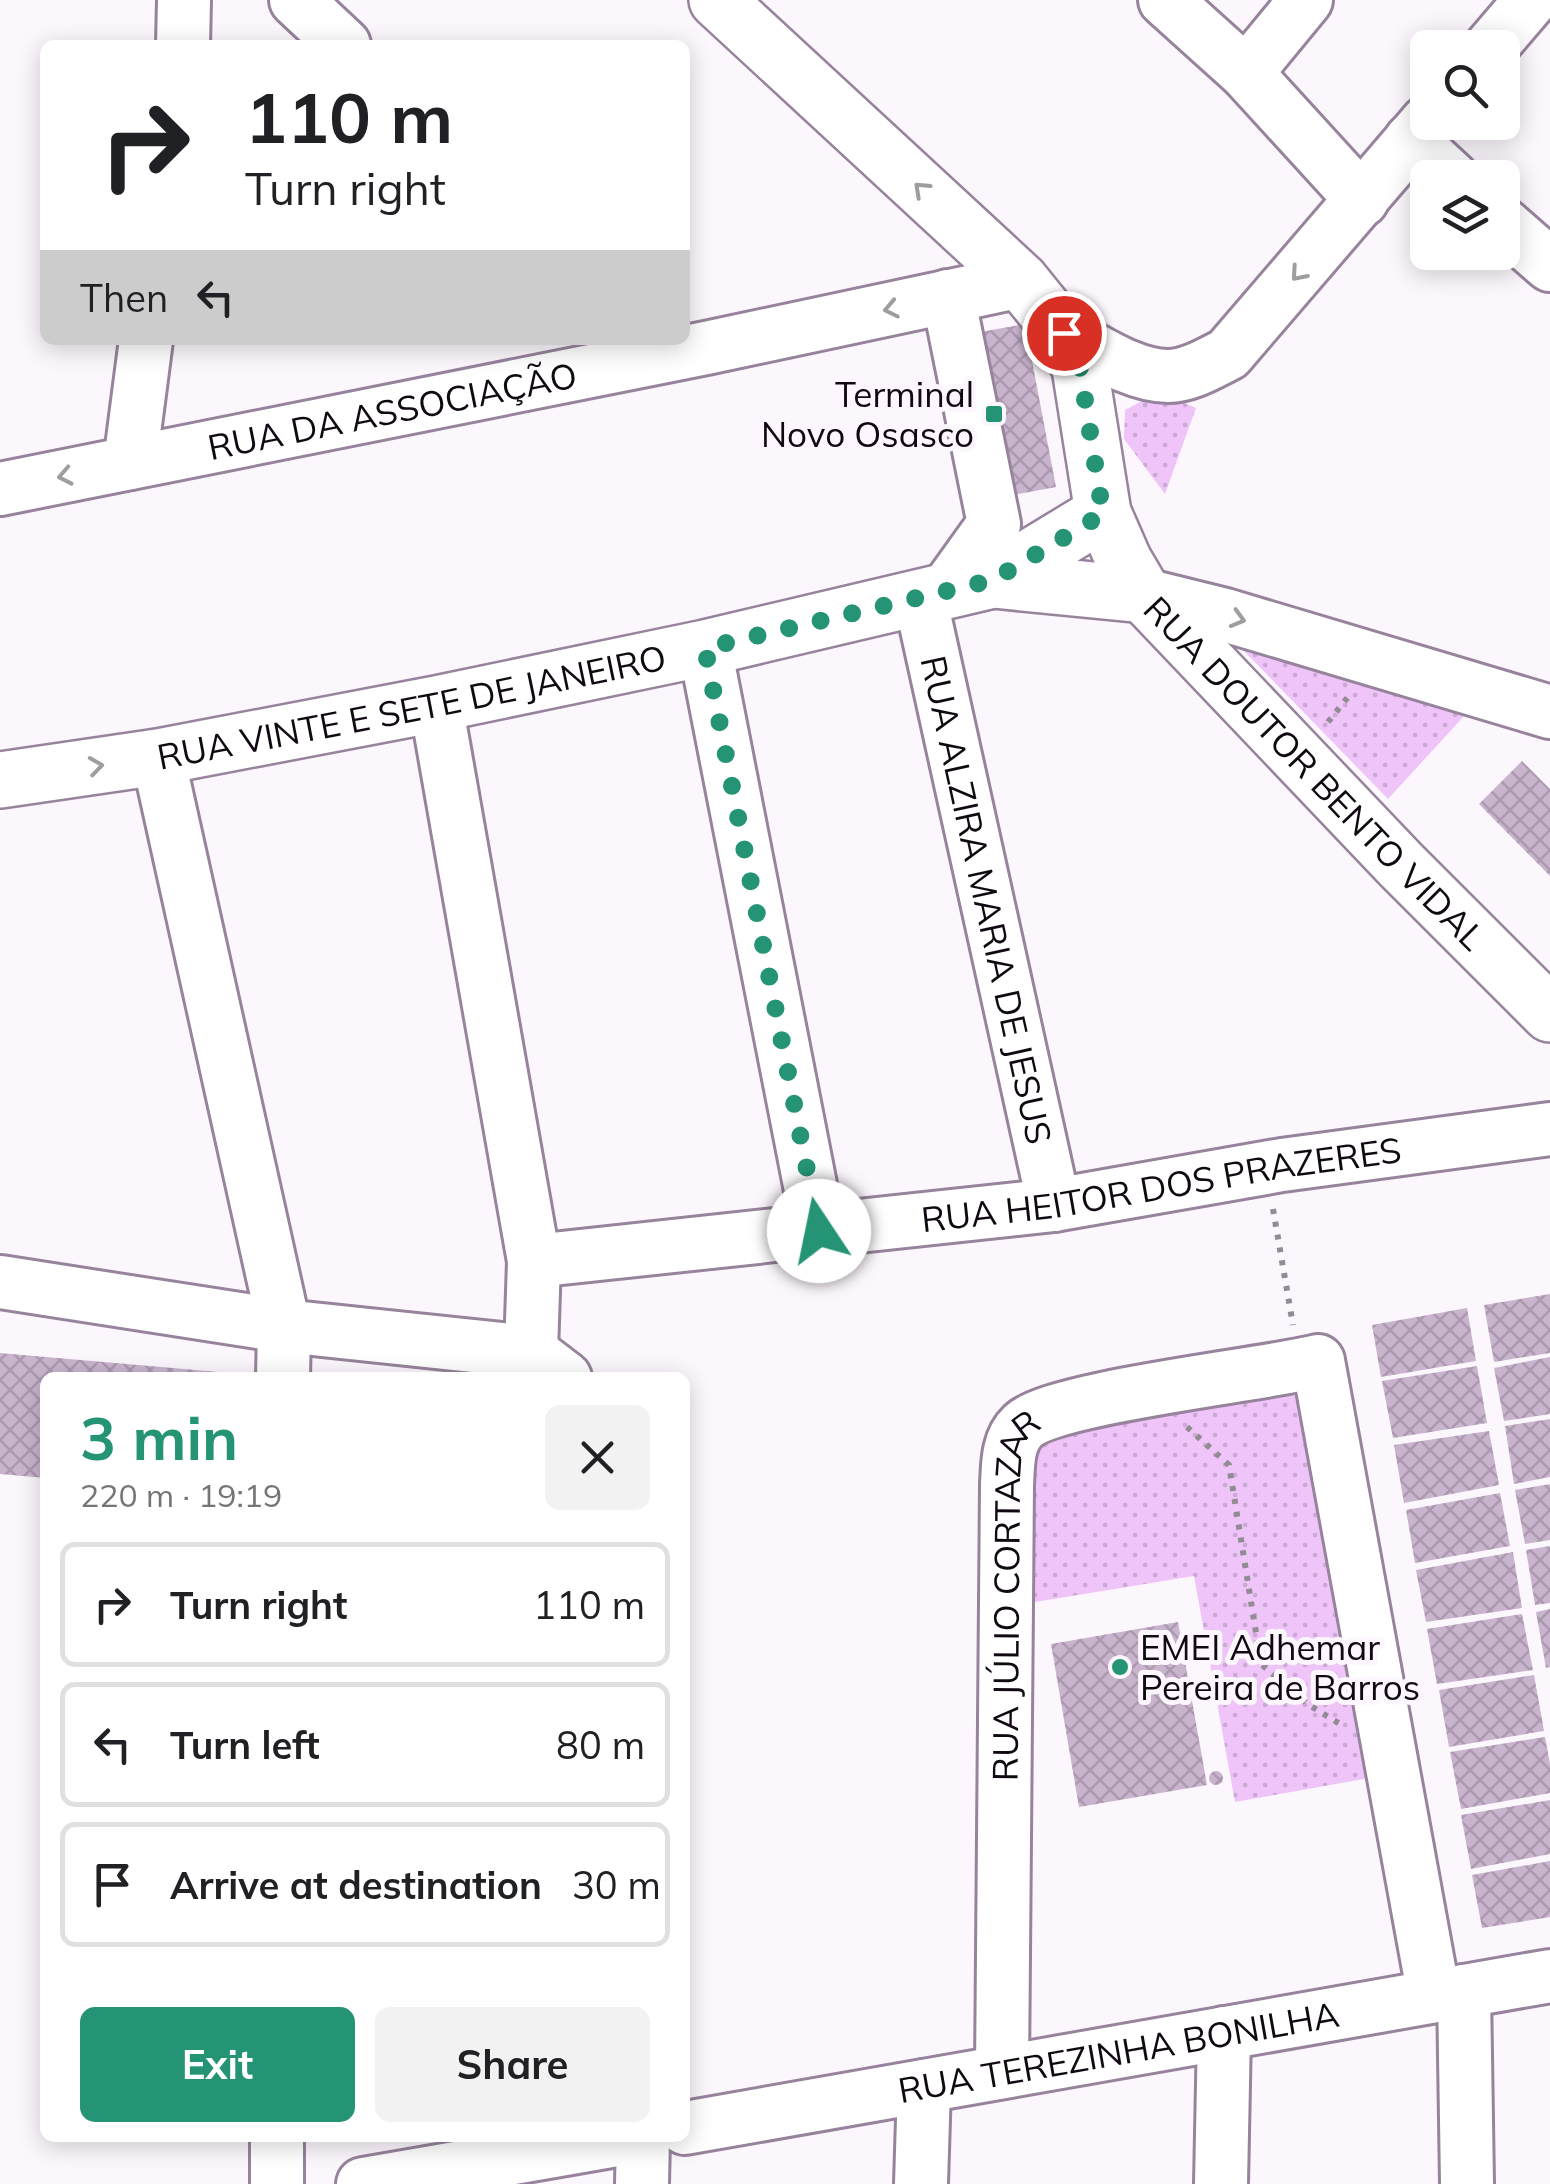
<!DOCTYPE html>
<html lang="en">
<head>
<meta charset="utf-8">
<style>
  :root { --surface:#fff; --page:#f2f2f2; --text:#202124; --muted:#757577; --line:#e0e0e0; --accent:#249475 }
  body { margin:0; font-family:Mulish,sans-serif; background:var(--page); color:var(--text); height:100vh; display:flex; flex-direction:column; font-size:38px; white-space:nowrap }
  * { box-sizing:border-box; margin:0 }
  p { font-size:32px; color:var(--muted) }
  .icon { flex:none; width:55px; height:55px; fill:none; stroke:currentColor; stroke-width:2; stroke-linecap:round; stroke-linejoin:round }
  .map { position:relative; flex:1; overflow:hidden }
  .side { position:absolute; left:40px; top:1372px; width:650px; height:770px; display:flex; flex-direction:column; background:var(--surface); border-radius:15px; box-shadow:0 5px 25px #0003 }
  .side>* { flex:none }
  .banner { position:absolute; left:40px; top:40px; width:650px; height:305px; border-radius:15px; box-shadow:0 5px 25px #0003; background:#fff; color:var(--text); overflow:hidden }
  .tools { position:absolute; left:1410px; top:30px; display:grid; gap:20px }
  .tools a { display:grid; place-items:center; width:110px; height:110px; border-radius:15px; background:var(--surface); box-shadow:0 5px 25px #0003; font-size:50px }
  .pin { position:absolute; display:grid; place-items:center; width:85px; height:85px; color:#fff; margin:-42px; border:5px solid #fff; border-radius:50%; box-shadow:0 2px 10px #0007 }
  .me { position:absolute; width:110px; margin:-55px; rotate:349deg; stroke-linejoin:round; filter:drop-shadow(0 0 8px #0008) }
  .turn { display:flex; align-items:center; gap:35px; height:210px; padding:0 40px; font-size:45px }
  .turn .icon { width:130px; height:130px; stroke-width:2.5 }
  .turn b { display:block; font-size:70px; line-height:85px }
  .then { display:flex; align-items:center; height:95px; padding:0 40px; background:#0003; gap:20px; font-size:38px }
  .round { display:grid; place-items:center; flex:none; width:105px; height:105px; border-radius:15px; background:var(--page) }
  .summary { display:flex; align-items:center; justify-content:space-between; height:170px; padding:0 40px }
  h1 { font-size:60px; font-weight:700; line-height:75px; color:var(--accent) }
  .cta { display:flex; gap:20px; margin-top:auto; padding:20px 40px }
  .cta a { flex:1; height:115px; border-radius:15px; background:var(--accent); color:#fff; font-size:40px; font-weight:700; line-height:115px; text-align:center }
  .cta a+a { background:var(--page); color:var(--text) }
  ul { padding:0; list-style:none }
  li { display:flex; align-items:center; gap:30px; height:125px; margin:0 20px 15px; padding:0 20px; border:5px solid var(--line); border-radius:15px }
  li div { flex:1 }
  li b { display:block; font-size:38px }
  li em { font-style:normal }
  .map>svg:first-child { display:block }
  .grass { fill:url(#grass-dots) }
  .building { fill:url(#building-cross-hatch) }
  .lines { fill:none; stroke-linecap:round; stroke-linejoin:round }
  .minor-casing { stroke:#97839c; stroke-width:58 }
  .major-casing { stroke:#97839c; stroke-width:60 }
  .path { stroke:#918b93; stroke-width:6; stroke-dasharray:5 8; stroke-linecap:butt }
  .minor { stroke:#fff; stroke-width:52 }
  .major { stroke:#fff; stroke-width:55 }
  .oneway { stroke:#9f9da0 }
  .route { stroke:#249475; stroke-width:18; stroke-dasharray:0 32.4 }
  .poi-dot { fill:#249475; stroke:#fcf7fd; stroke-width:4 }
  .labels { text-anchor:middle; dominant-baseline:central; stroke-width:10; stroke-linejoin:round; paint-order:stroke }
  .poi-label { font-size:35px; fill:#100912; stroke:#fcf7fd; text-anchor:end }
  .street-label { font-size:35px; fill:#100912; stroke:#fcf7fd }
</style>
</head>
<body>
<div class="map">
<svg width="1550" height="2184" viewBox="0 0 1550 2184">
  <defs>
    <pattern id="grass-dots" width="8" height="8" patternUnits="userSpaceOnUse" patternTransform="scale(2.5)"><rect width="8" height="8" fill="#efc5f9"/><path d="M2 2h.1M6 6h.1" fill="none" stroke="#cca8d4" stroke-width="1.8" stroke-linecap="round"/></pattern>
    <pattern id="building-cross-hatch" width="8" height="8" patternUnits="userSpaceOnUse" patternTransform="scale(2.5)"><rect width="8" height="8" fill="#c9b4ce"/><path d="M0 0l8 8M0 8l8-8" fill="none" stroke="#ac99b0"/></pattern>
  </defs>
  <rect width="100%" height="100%" fill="#fcf7fd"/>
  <path class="grass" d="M1168,396l28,12 -31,86 -41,-55 1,-29 17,-9z
    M1245,641l221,73 -78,85 -145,-149z
    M1281,1389l23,13 71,375 -140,25 -41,-226 -165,27 5,-142 9,-20 30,-10z"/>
  <path class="building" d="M1025,324l31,163 -91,17 -35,-163z
    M1522,761l28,28v87l-71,-72z
    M1550,1294v59l-56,9 -10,-57z
    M1467,1308l9,53 -95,16 -9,-52z
    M0,1353l230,20v5h-185v100l-45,-4z
    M1550,1357v57l-46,7 -10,-53z
    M1477,1366l10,57 -94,15 -11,-57z
    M1550,1419v58l-36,7 -9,-58z
    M1489,1431l10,54 -95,18 -10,-58z
    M1550,1484v56l-25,4 -10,-54z
    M1500,1493l10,53 -95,17 -9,-53z
    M1550,1546v57l-15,2 -9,-55z
    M1513,1552l9,56 -96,14 -10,-52z
    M1550,1609v58l-4,1 -10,-56z
    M1522,1614l11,56 -96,14 -10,-55z
    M1178,1622l29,163 -128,22 -28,-163z
    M1534,1675l10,56 -95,16 -10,-57z
    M1545,1737l5,27v29l-89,16 -11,-57z
    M1209 1778a7 7 0 1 1 14 0a7 7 0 1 1-14 0Z
    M1550,1800v54l-79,15 -10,-54z
    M1550,1861v56l-68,11 -10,-53z"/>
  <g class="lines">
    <g class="minor-casing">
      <g id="minor">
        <path d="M296,0l48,45"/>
        <path d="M1165,0l81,73 116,127"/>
        <path d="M183,45l1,-45"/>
        <path d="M1490,48l41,-48"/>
        <path d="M1246,73l60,-73"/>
        <path d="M1411,140l41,38"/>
        <path d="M1502,223l48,42"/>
        <path d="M1063,333c32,16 69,43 105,43 21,0 42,-13 60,-22l200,-233"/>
        <path d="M130,463l16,-123"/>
        <path id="s1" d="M0,489l706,-141 315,-67"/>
        <path d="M946,591l48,-67 -46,-228"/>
        <path d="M1144,595l81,20 325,97"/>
        <path id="s2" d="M920,597l134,608"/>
        <path d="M705,648l114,583"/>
        <path d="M436,704l98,557 -3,91"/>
        <path d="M158,757l126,569 -1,52"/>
        <path id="s3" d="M534,1261l520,-56 228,-40 268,-36"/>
        <path d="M0,1282l284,44 247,26 34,26"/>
        <path d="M1464,1991l3,193"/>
        <path id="s4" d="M1002,2072l5,-587c1,-19 0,-44 16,-59 30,-29 240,-51 295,-65l116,635"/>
        <path id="s5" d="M685,2128l865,-152"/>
        <path d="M277,2184v-46"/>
        <path d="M363,2184l266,-46"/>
        <path d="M642,2184l1,-46"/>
        <path d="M921,2184l3,-98"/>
        <path d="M1221,2184l3,-151"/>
      </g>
    </g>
    <g class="major-casing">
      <g id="major">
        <path id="s6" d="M717,0l304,281 42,52 17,35 23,145 21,48 20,34 257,270 149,149"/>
        <path d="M993,580l110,-67"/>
        <path id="s7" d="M0,780l158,-23 278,-53 269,-56 288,-68 151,15"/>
      </g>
    </g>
    <path class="path" d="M1328,722l20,-25
      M1273,1209l20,116
      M1187,1427l42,38 32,199 48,41 31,19"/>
    <use href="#minor" class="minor"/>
    <use href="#major" class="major"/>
  </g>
  <defs><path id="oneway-chevron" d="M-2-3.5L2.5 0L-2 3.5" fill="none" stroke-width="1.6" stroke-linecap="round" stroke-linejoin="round" transform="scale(2.5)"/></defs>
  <g class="oneway">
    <use href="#oneway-chevron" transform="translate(921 189) rotate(-137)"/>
    <use href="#oneway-chevron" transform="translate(1298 274) rotate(131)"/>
    <use href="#oneway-chevron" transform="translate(891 309) rotate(168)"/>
    <use href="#oneway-chevron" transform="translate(65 476) rotate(169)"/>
    <use href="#oneway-chevron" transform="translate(1238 619) rotate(16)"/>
    <use href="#oneway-chevron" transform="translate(96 766) rotate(-8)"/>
  </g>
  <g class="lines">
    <path class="route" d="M819,1231l-114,-583 288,-68 110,-66 -23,-146 -16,-35"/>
  </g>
  <g class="poi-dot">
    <rect x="984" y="404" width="20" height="20" rx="5"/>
    <circle cx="1120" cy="1667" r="10"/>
  </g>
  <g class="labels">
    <g class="poi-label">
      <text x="974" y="394">Terminal<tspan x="974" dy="40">Novo Osasco</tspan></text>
      <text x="1140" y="1647" text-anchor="start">EMEI Adhemar<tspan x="1140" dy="40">Pereira de Barros</tspan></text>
    </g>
    <g class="street-label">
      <text stroke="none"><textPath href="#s1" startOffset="400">RUA DA ASSOCIAÇÃO</textPath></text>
      <text stroke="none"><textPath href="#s7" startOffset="418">RUA VINTE E SETE DE JANEIRO</textPath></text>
      <text stroke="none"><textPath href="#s6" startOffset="1005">RUA DOUTOR BENTO VIDAL</textPath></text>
      <text stroke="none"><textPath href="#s2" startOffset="310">RUA ALZIRA MARIA DE JESUS</textPath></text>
      <text stroke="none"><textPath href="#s3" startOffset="632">RUA HEITOR DOS PRAZERES</textPath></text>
      <text stroke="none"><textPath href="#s4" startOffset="478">RUA JÚLIO CORTAZAR</textPath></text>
      <text stroke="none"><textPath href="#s5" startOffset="440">RUA TEREZINHA BONILHA</textPath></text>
    </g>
  </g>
</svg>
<div class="tools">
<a><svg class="icon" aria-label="search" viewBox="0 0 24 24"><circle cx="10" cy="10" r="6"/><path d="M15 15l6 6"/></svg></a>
<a><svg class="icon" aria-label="layers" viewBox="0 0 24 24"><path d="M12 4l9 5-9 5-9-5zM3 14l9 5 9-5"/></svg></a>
</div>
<div class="pin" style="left:1064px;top:333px;background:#d93025"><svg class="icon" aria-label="arrive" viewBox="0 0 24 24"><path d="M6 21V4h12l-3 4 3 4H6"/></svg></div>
<svg class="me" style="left:819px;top:1231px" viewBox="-20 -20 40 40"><circle r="19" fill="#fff"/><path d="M0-13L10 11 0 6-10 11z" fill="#249475"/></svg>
<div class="banner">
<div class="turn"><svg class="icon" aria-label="right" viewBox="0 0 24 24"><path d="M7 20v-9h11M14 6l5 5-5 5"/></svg><div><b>110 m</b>Turn right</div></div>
<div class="then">Then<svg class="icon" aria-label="left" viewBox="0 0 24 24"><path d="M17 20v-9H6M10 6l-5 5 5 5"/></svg></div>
</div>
<section class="side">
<div class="summary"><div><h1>3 min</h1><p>220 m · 19:19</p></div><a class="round"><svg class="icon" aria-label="close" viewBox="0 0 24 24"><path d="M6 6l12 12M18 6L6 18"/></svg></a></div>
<ul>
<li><svg class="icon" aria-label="right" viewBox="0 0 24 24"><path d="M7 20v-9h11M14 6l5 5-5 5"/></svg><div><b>Turn right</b></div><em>110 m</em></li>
<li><svg class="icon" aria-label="left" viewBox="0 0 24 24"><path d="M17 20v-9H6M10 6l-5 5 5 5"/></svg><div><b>Turn left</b></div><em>80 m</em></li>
<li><svg class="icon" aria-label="arrive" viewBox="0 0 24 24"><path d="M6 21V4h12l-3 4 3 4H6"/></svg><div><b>Arrive at destination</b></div><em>30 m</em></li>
</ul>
<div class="cta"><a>Exit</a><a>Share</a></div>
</section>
</div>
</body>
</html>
